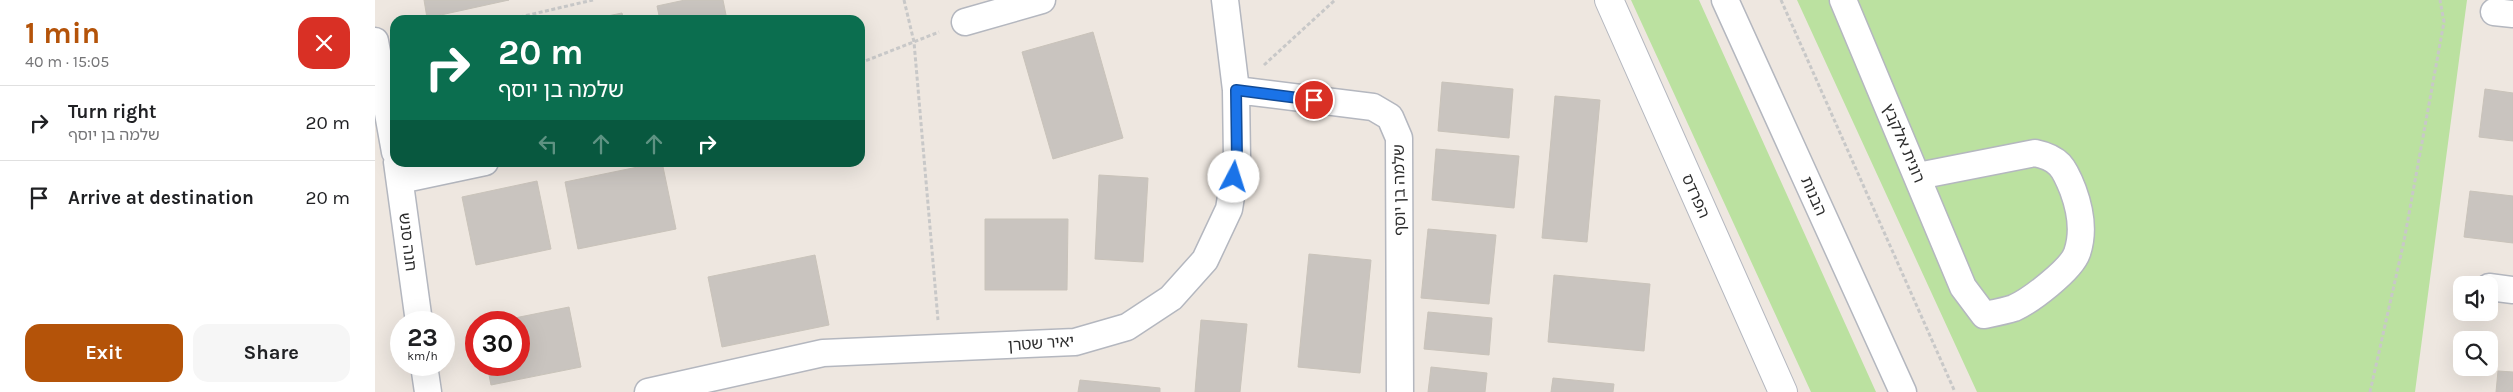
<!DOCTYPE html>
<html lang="en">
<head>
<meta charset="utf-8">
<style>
  :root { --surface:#fff; --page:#f6f6f6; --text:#202124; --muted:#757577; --line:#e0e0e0; --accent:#b45309 }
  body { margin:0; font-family:Karla,"Noto Sans Hebrew",sans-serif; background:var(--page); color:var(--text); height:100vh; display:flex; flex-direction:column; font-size:19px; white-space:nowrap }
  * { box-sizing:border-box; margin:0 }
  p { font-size:16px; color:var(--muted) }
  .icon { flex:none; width:28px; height:28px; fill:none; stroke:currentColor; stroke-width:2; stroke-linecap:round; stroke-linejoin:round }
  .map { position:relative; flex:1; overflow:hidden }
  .side { display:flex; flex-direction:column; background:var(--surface); width:375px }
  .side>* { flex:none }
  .top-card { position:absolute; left:15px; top:15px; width:475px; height:152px; border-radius:15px; box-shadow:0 5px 20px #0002; background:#0b6e4f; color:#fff; overflow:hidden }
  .buttons { position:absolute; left:2078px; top:276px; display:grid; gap:10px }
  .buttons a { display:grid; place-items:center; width:45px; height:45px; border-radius:10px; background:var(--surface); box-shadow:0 5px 20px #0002; font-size:25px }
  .speed { position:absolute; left:15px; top:311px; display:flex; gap:10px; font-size:25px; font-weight:700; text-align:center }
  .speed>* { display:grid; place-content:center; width:65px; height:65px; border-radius:50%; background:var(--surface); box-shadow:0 5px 20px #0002; line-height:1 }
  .speed small { font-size:12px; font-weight:400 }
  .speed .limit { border:8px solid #d22; background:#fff; color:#111 }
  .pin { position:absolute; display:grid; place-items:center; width:42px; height:42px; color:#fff; margin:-21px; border:2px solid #fff; border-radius:50%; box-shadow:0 1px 5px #0007 }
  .me { position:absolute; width:55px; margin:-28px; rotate:5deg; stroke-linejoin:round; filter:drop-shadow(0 0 4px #0008) }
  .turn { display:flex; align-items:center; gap:18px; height:105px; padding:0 25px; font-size:22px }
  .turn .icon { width:65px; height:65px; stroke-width:2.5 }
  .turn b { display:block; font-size:35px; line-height:42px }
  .lanes { display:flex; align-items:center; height:48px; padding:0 25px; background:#0003; justify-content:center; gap:25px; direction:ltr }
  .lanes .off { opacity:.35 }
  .round { display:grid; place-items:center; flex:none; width:52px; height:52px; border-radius:15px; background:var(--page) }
  .headline { display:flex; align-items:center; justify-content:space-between; height:85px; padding:0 25px }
  h1 { font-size:30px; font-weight:700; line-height:38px; color:var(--accent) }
  .primary-button { display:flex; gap:10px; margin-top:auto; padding:10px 25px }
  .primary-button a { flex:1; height:58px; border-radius:15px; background:var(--accent); color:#fff; font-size:20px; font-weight:700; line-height:58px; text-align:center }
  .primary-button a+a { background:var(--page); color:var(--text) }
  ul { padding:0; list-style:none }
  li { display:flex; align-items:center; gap:15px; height:75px; padding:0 25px; border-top:1px solid var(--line) }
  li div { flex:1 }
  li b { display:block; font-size:19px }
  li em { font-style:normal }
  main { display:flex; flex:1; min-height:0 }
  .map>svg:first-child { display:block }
  .green { fill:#bbe1a0 }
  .building { fill:#c9c4bf; stroke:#c9c3ba }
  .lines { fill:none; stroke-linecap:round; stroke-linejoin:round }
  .street-casing { stroke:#b4b7bf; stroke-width:29 }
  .secondary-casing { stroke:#b4b7bf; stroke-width:30 }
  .path { stroke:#c8c8c8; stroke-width:3; stroke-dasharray:4 2.5; stroke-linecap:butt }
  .street { stroke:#fff; stroke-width:26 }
  .secondary { stroke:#fff; stroke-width:28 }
  .route-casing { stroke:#114b97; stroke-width:12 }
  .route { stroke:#1a73e8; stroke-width:9 }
  .labels { text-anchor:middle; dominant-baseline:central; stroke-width:4.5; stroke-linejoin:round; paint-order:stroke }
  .street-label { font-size:16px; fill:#2d2d2d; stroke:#fff }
</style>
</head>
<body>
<main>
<section class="side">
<div class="headline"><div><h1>1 min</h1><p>40 m · 15:05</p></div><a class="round" style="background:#d93025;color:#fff"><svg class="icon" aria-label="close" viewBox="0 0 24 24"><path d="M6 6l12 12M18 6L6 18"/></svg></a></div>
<ul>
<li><svg class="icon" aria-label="right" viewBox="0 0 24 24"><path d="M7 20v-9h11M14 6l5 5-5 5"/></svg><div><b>Turn right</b><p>שלמה בן יוסף</p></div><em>20 m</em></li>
<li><svg class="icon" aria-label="arrive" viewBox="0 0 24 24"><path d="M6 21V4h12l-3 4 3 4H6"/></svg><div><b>Arrive at destination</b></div><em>20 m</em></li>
</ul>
<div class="primary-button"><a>Exit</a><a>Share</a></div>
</section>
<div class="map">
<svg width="2138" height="392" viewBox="0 0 2138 392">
  <rect width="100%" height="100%" fill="#eee7e0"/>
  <path class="green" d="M1256,0h68l177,392h-65z
    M1422,0h670l-52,392h-438z"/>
  <path class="building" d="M49,0h85l-82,18z
    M310,0h38l4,20h-67l-3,-14z
    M247,13l2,7h-36z
    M718,32l30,106 -70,21 -31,-107z
    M1067,82l71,7 -4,49 -71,-7z
    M2110,89l28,4v48l-34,-4z
    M1180,96l45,4 -13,142 -45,-4z
    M1061,149l83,7 -5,52 -82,-8z
    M287,162l14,67 -98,20 -13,-67z
    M724,175l49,3 -5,84 -48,-3z
    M162,181l14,68 -75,16 -14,-68z
    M2095,191l43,5v47l-49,-6z
    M610,219h83l-1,71h-82z
    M1053,229l68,6 -7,69 -68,-6z
    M934,254l62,6 -11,113 -62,-6z
    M440,255l14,70 -107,22 -14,-70z
    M1179,275l96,9 -6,67 -96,-9z
    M194,307l12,60 -90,18 -4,-20h32v-43h-24z
    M1053,312l64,6 -3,37 -65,-6z
    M826,320l46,4 -7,68h-45z
    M1056,367l56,6 -2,19h-57z
    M2123,371l15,1v20h-17z
    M1178,378l61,6 -1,8h-62z
    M705,380l80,8v4h-82z"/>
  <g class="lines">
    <g class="street-casing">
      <path id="street" d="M1350,0l178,392
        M1468,0l120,287 21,28c10,-2 21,-4 30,-7 16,-7 57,-38 63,-55 7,-20 3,-44 -4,-63 -9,-23 -14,-32 -38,-37l-117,23
        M2119,12l19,2
        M590,22l77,-22
        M0,41l20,111
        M861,90l137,17 17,10 9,21 1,254
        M22,162l22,160
        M25,180l85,-18
        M2114,287l24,3
        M49,365l4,27
        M273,392l175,-39 252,-11 52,-15 44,-29 34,-38 24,-51 8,-49 -1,-70 -11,-90"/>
    </g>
    <g class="secondary-casing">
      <path id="secondary" d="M1234,0l174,392"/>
    </g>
    <path class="path" d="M529,0l10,42 24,278
      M1406,0l174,392
      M132,20l86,-20
      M485,63l79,-31
      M889,65l71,-65
      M1995,392l34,-151 40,-219 -4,-22"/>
    <use href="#street" class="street"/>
    <use href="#secondary" class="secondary"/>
  </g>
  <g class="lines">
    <g class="route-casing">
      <path id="route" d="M859,177l3,-17 -1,-70 78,10"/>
    </g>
    <use href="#route" class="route"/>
  </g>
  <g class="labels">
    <g class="street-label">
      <text transform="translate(1529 143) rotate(67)">רונית אלקבץ</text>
      <text transform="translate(1024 190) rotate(-91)">שלמה בן יוסף</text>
      <text transform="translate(1321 196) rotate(66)">הפרדס</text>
      <text transform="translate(1439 196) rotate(66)">הבנות</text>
      <text transform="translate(33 242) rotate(83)">חנה סנש</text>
      <text transform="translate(666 343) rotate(-4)">יאיר שטרן</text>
    </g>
  </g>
</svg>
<div class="buttons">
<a><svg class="icon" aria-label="sound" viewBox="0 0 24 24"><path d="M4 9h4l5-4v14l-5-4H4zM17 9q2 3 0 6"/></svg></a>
<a><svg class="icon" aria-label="search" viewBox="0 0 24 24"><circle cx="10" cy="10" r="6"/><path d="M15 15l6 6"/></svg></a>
</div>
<div class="speed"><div>23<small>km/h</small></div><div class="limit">30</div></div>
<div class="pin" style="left:939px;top:100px;background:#d93025"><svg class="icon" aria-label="arrive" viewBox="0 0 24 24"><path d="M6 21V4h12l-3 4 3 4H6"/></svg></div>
<svg class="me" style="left:859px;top:177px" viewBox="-20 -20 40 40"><circle r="19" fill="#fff"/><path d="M0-13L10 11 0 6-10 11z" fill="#1a73e8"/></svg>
<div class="top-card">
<div class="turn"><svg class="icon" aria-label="right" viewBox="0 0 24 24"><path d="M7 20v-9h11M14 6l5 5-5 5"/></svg><div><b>20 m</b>שלמה בן יוסף</div></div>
<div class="lanes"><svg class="icon off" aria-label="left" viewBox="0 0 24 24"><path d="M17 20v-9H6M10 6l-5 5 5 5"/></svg><svg class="icon off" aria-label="ahead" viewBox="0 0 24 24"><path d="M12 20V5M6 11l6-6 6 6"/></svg><svg class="icon off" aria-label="ahead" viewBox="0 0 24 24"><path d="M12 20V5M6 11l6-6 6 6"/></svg><svg class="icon" aria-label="right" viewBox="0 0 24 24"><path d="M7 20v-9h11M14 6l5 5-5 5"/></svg></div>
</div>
</div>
</main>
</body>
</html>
